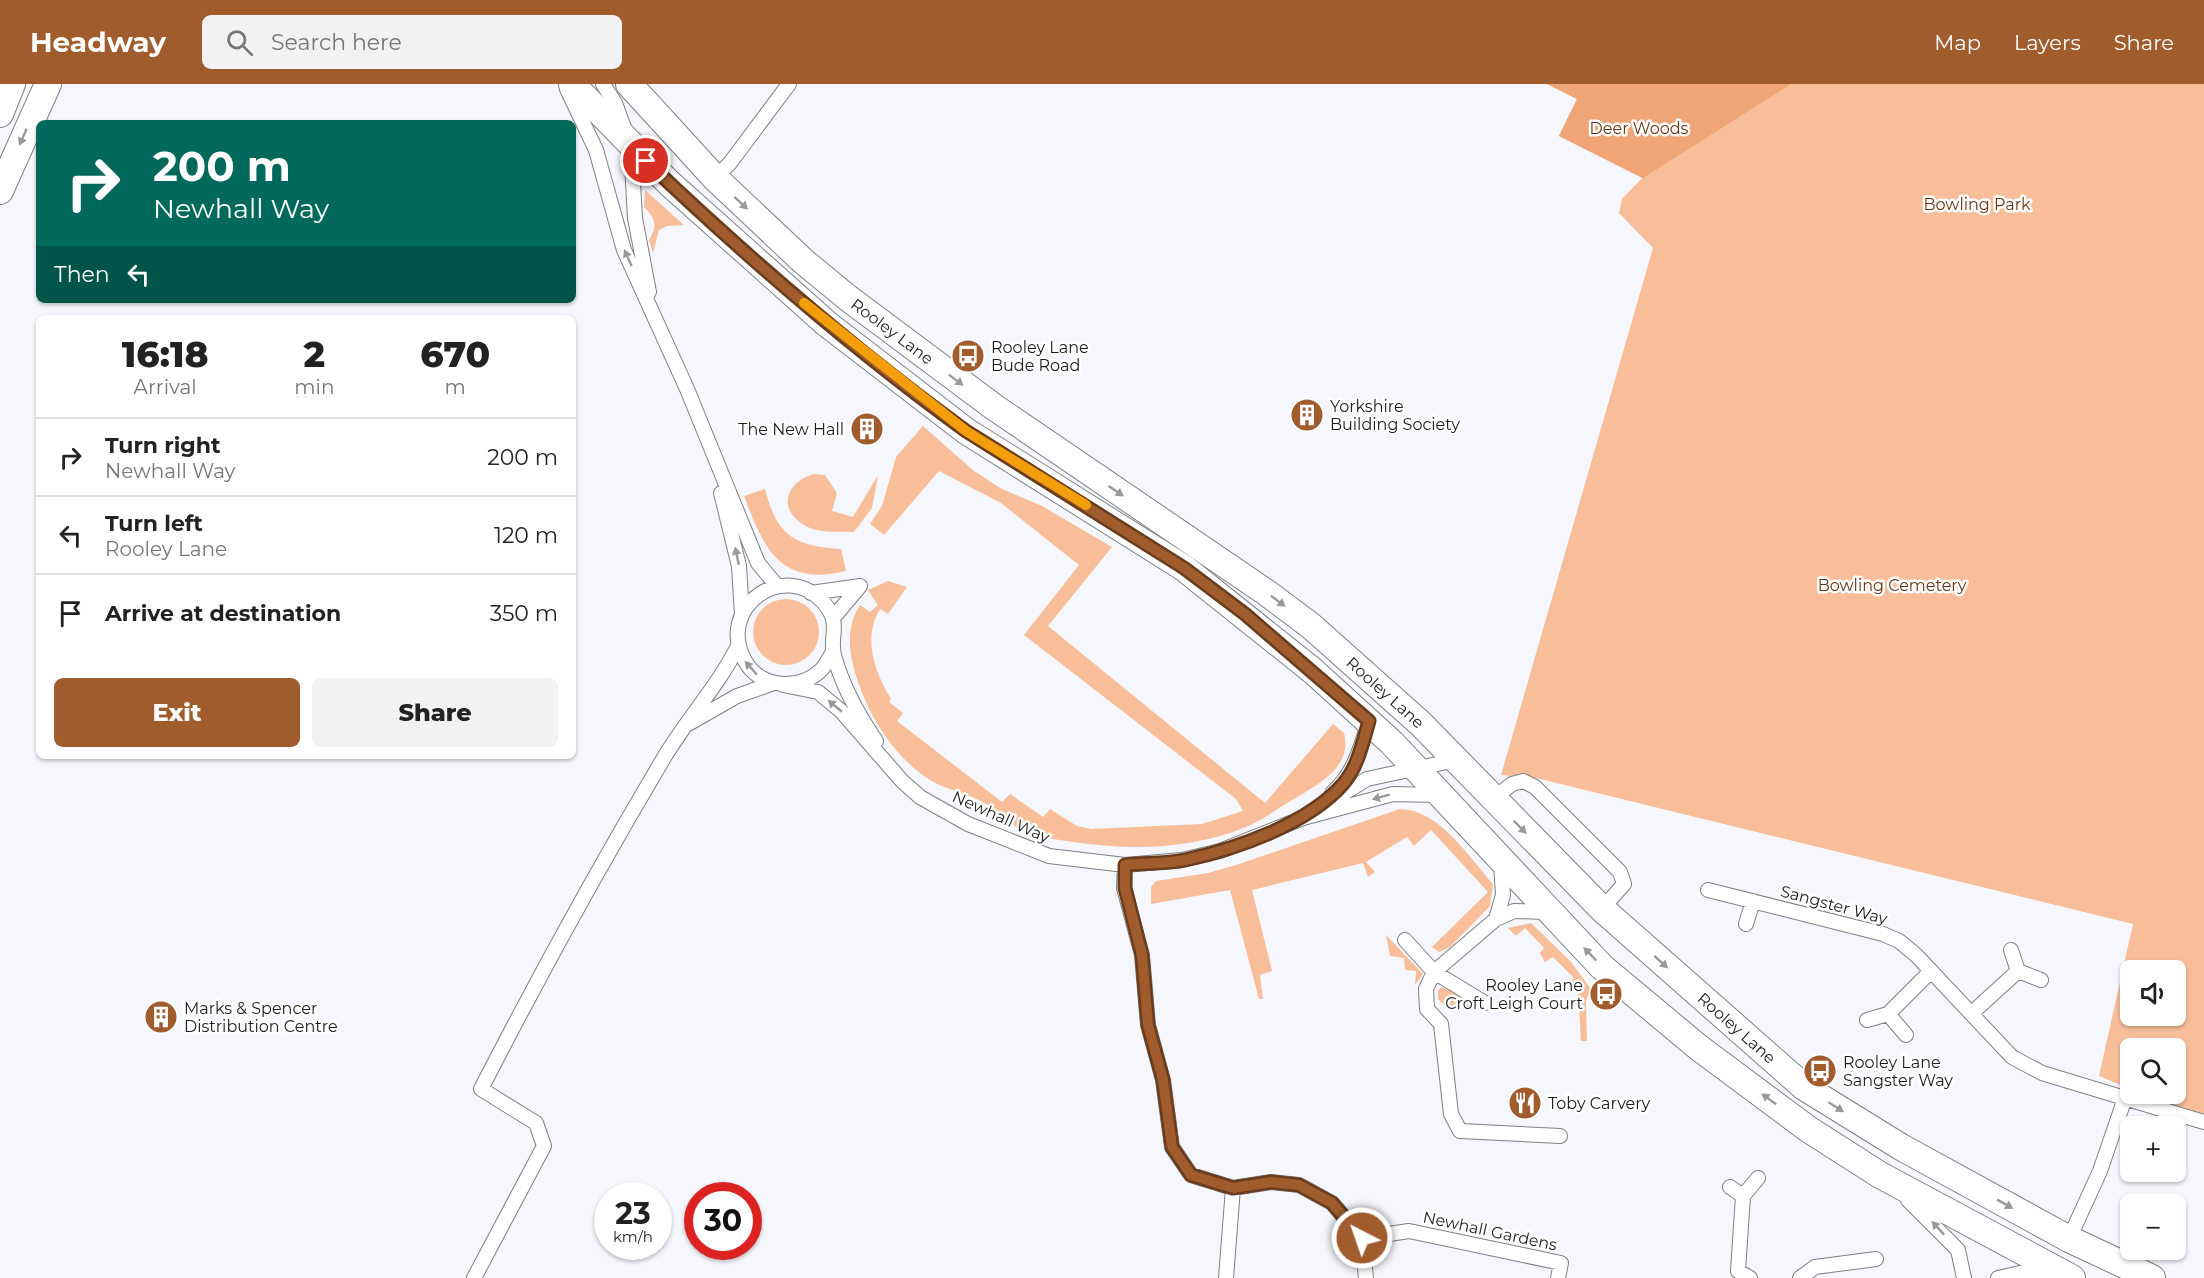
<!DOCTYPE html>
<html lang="en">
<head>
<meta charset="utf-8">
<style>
  :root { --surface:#fff; --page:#f2f2f2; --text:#222; --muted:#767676; --line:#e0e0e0; --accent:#a05c2d }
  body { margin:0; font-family:Montserrat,sans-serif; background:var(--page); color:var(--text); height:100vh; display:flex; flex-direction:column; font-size:22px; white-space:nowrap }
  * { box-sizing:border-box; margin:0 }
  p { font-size:20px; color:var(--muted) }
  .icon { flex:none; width:33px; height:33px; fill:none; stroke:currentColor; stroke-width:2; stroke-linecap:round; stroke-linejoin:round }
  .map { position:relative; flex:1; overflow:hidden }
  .details { position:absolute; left:36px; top:231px; width:540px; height:444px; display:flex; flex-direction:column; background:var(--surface); border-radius:9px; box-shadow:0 2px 4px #0004 }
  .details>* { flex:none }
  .guide { position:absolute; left:36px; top:36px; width:540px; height:183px; border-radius:9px; box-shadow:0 2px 4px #0004; background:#00695c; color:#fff; overflow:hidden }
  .controls { position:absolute; left:2120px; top:876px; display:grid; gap:12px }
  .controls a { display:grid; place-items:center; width:66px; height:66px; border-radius:9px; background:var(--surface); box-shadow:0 2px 4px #0004; font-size:30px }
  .speed { position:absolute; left:594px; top:1098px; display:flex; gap:12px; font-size:30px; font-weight:700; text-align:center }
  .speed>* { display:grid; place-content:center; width:78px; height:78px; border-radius:50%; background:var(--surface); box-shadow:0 2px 4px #0004; line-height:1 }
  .speed small { font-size:15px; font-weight:400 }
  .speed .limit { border:9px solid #d22; background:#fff; color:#111 }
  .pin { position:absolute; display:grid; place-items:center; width:51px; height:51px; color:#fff; margin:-26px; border:3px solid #fff; border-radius:50%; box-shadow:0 2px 6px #0007 }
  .me { position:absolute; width:66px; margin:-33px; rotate:319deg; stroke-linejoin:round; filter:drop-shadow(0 0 4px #0008) }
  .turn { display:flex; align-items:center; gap:21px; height:126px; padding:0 18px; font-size:27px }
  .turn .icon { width:78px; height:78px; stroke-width:2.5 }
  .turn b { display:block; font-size:42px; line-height:51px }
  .then { display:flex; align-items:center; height:57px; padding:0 18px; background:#0003; gap:12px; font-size:22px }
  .eta { display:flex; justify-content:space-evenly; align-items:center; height:102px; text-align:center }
  .eta b { font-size:36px; font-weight:800; line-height:42px }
  .action { display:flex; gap:12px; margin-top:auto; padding:12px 18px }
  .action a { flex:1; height:69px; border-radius:9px; background:var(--accent); color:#fff; font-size:24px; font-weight:800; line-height:69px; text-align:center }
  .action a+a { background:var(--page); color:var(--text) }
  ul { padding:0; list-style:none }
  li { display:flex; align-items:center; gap:18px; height:78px; padding:0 18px; border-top:2px solid var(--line) }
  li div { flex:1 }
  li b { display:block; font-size:22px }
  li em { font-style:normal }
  header { display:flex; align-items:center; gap:36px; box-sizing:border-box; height:84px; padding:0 30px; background:var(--accent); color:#fff }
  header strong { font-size:28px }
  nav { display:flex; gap:33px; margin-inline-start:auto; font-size:21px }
  .search { width:420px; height:54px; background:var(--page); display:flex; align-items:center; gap:15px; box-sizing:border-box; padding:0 21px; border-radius:9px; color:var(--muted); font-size:22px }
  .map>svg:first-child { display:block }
  .green { fill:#f8be9a; fill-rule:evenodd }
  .forest { fill:#efa576 }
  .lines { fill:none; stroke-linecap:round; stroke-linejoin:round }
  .street-casing { stroke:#7d8083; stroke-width:16 }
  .highway-casing { stroke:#7d8083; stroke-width:28 }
  .street { stroke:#fff; stroke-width:14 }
  .highway { stroke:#fff; stroke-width:26 }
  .oneway { fill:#989999 }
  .route-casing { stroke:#683c1d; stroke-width:15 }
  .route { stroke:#a05c2d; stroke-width:10 }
  .slow { stroke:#f59e0b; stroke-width:10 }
  .labels { text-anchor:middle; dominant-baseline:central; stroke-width:5; stroke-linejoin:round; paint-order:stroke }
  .park-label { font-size:16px; fill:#673715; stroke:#fff }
  .street-label { font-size:16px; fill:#1b1c1d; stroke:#fff }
  .poi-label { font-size:16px; fill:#1b1c1d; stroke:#fff; text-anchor:start }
</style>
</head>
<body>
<header>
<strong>Headway</strong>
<div class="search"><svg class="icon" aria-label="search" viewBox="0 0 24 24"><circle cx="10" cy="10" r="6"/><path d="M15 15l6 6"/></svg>Search here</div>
<nav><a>Map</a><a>Layers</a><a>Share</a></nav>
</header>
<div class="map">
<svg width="2204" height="1194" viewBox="0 0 2204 1194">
  <rect width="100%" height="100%" fill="#f5f7fc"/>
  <path class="green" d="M1547,0h657v1033l-62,-23h33v-46h-45v41l-31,-13 34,-152 -597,-146 -35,-3 152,-527 -34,-35 3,-14 20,-21 -83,-42 18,-37zM2130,886h45v46h-45z
    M645,106l39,35 -17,1 -8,4 -6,23 -4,-13c9,-13 6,-23 -5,-33z
    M923,342l51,45 28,18 40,17 70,41 -64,79 217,177 68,-79 11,9c8,32 -21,48 -43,62 -13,7 -26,16 -39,24 -37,21 -90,29 -132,28 -28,-1 -88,-6 -112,-19 -13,-8 -23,-19 -37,-27 -17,-9 -39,-12 -54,-23 -33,-22 -58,-62 -70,-99 -8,-25 -12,-51 3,-74l10,7 8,-7 -10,-15 20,-9 19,6 -19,27 -8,-5c-18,30 -5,63 11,90l-2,3 14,11 -6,8 105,81 8,-8 33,23 7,-8 27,17 14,3 111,-5 41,-13 -7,-12 -212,-164 55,-70 -78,-62 -62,-32 -55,64 -14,-11 12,-18 14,-49z
    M813,390l12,1 12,18 -5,18 21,6 25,-42 -6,33 -18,24c-16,-1 -36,2 -50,-7 -27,-17 -18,-42 9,-51z
    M765,405c12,47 29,57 76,60l5,22c-67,16 -82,-23 -102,-75z
    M753 548a33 33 0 1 1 66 0a33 33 0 1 1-66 0Z
    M1400,725c40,1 68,47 93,75l-3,22 -40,41 -11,5 -7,-5 56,-55 -57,-62 -17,16 -7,-9 -41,25 9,10 -7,5 -5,-14 -111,27 20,81 -12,4 3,24h-4l-29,-109 -79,14v-17l5,-6 52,-8 28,-8z
    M1531,839l40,39 20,27 -5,12 1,40h-6l-3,-53 -13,-1 9,-9 -21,-21 -8,5 -5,-9 4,-5 -19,-20 -9,8 -8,-8z
    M1386,851l37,39 -8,11 1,-14 -11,-1 -1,-12 -14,-2z
    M1442,903l35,17 -1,4 -30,-1 -8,-8v-9z"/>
  <path class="forest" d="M1547,0h244l-148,94 -84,-42 18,-37z"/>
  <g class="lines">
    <g class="street-casing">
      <path id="street" d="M603,0l12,19 16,44 4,71 14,74
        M567,5l29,61 28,100 63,139 71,174 19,23
        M715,94l15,-15 59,-79
        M721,409l18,73 3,48
        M811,509l49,-7
        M833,534l27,-32
        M833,568c-4,6 -8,15 -13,19 -22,20 -60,17 -75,-10 -30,-53 39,-103 79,-58 18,21 5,33 10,52 8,30 25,61 42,86
        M783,601l35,7 23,19 61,70 18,16 48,27 81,32 76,9 57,-5 38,-9 83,-33 90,-24 46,1
        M688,640l49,-28 37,-13
        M1332,709c22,-19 29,-46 37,-72
        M1493,715l19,-15 11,-3 12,6 85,85 4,12 -22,25
        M1318,725l49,-30 89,-19
        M1125,781l-1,23 18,67 6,70 15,55 9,67 19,28 42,13 38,-6 28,3 33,18 30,35
        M1708,806l175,44 16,7 17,14 96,102 30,16 162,49
        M1549,828l-35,-1 -18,8 -62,53 -8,17 1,20 14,15 10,90 9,17 100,5
        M1496,835l7,-24 -2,-33
        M1746,840l7,-23
        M1405,856l29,32 51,31
        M2011,866l7,21 23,9
        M1972,929l46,-42
        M1888,930l42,-42
        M1867,936l21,-6 18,21
        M1730,1103l13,9 -5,75 12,7
        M1743,1112l15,-18
        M1908,1116l50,50 6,28
        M1362,1154l47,-7 152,32 -3,15
        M1362,1154l4,40
        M2069,1155l31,-68 25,-73
        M474,1194l70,-132 -8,-23 -55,-34c58,-113 119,-224 184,-333 23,-38 53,-70 73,-110
        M1226,1194l7,-90
        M1800,1194l15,-11 61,-8
        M1998,1194l22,-5 37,3"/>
    </g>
    <g class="highway-casing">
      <g id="highway">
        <path d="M572,0l97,99 158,141 139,107 218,137 129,103 79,72 210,224 96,80 110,82 72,46 192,103"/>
        <path id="s1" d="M629,0l86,94 88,83 45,37 146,109 273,186 44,33 110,98 181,185 202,178 97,60 168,92 83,39"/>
        <path d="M0,30l12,-30"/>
        <path d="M0,107l48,-107"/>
      </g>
    </g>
    <use href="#street" class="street"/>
    <use href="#highway" class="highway"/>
  </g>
  <defs><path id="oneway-solid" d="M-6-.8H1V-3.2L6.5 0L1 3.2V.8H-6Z" transform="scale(1.5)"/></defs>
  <g class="oneway">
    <use href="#oneway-solid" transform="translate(23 53) rotate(114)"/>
    <use href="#oneway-solid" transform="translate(741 119) rotate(43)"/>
    <use href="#oneway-solid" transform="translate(628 174) rotate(-114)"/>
    <use href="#oneway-solid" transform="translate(956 296) rotate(37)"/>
    <use href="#oneway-solid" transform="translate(1116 407) rotate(34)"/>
    <use href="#oneway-solid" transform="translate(737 472) rotate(-102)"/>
    <use href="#oneway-solid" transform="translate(1278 517) rotate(37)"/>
    <use href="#oneway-solid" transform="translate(751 584) rotate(-132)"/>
    <use href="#oneway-solid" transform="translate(835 622) rotate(-140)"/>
    <use href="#oneway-solid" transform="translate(1381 713) rotate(165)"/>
    <use href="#oneway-solid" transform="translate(1520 743) rotate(45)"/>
    <use href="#oneway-solid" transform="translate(1590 870) rotate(-134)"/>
    <use href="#oneway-solid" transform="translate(1661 878) rotate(42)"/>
    <use href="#oneway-solid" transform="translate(1769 1015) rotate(-143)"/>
    <use href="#oneway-solid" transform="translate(1836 1023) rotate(32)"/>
    <use href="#oneway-solid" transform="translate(2005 1120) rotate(29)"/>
    <use href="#oneway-solid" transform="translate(1938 1144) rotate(-133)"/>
  </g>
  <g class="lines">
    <g class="route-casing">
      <path id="route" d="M646,77c101,96 207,188 320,270l218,137 61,46 124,107c-6,20 -11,46 -26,63 -35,40 -107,65 -158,76 -19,4 -40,3 -60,5v23l17,67 6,70 15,55 9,67 19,28 42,13 38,-6 28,3 33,18 30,35"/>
    </g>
    <use href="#route" class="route"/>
    <path class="slow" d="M804,219l162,128 120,74"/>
  </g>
  <defs>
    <g id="bus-disc" transform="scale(1.725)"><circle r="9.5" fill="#a05c2d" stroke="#fff"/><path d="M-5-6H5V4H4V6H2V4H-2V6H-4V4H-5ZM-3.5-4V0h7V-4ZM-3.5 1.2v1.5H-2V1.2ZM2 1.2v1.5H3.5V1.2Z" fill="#fff"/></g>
    <g id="building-disc" transform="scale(1.725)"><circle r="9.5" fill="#a05c2d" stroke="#fff"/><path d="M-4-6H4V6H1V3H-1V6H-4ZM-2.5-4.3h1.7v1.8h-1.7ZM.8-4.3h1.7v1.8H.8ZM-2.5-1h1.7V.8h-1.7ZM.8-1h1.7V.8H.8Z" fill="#fff"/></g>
    <g id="restaurant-disc" transform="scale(1.725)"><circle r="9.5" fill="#a05c2d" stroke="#fff"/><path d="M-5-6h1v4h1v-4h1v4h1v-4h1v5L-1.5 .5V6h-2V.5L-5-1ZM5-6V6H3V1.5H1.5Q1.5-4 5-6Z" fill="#fff"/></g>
  </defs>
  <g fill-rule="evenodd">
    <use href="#bus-disc" x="968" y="272"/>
    <use href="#building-disc" x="1307" y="331"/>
    <use href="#building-disc" x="867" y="345"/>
    <use href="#bus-disc" x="1606" y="910"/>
    <use href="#building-disc" x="161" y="933"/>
    <use href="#bus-disc" x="1820" y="987"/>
    <use href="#restaurant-disc" x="1525" y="1019"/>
  </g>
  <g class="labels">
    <g class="park-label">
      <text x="1639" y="44">Deer Woods</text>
      <text x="1977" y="120">Bowling Park</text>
      <text x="1892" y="501">Bowling Cemetery</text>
    </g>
    <g class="street-label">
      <text stroke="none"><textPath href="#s1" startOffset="362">Rooley Lane</textPath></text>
      <text stroke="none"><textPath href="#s1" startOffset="974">Rooley Lane</textPath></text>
      <text transform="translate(1001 733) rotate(24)">Newhall Way</text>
      <text transform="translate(1834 821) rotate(15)">Sangster Way</text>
      <text stroke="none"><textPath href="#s1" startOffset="1460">Rooley Lane</textPath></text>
      <text transform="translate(1490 1147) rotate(12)">Newhall Gardens</text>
    </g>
    <g class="poi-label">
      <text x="991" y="263">Rooley Lane<tspan x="991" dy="18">Bude Road</tspan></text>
      <text x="1330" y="322">Yorkshire<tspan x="1330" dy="18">Building Society</tspan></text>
      <text x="844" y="345" text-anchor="end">The New Hall</text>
      <text x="1583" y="901" text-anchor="end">Rooley Lane<tspan x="1583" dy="18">Croft Leigh Court</tspan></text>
      <text x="184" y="924">Marks &amp; Spencer<tspan x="184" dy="18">Distribution Centre</tspan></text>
      <text x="1843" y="978">Rooley Lane<tspan x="1843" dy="18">Sangster Way</tspan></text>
      <text x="1548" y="1019">Toby Carvery</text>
    </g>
  </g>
</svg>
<div class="controls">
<a><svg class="icon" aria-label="sound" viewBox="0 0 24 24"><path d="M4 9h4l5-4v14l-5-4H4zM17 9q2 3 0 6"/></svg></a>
<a><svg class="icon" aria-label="search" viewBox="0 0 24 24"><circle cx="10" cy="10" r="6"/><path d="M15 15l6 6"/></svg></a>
<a>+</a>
<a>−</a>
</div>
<div class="speed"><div>23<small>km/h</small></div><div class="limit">30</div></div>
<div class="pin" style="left:646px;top:77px;background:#d93025"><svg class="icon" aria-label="arrive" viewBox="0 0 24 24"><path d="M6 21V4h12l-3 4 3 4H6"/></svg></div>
<svg class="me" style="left:1362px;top:1154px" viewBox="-20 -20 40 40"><circle r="17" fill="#a05c2d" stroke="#fff" stroke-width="3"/><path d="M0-11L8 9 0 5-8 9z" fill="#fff"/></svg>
<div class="guide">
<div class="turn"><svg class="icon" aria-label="right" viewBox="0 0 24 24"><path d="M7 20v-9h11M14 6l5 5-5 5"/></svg><div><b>200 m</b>Newhall Way</div></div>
<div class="then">Then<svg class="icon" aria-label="left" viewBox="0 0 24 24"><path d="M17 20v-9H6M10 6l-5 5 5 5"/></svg></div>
</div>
<section class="details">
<div class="eta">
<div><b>16:18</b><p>Arrival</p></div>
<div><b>2</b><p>min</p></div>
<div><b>670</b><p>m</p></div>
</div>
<ul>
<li><svg class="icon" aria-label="right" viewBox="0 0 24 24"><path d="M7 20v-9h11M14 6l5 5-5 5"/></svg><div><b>Turn right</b><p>Newhall Way</p></div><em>200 m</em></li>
<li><svg class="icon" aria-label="left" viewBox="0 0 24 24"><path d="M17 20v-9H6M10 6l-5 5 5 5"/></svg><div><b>Turn left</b><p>Rooley Lane</p></div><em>120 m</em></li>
<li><svg class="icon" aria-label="arrive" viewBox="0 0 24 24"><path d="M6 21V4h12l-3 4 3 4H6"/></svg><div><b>Arrive at destination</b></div><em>350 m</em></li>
</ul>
<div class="action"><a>Exit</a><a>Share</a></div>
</section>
</div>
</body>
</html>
